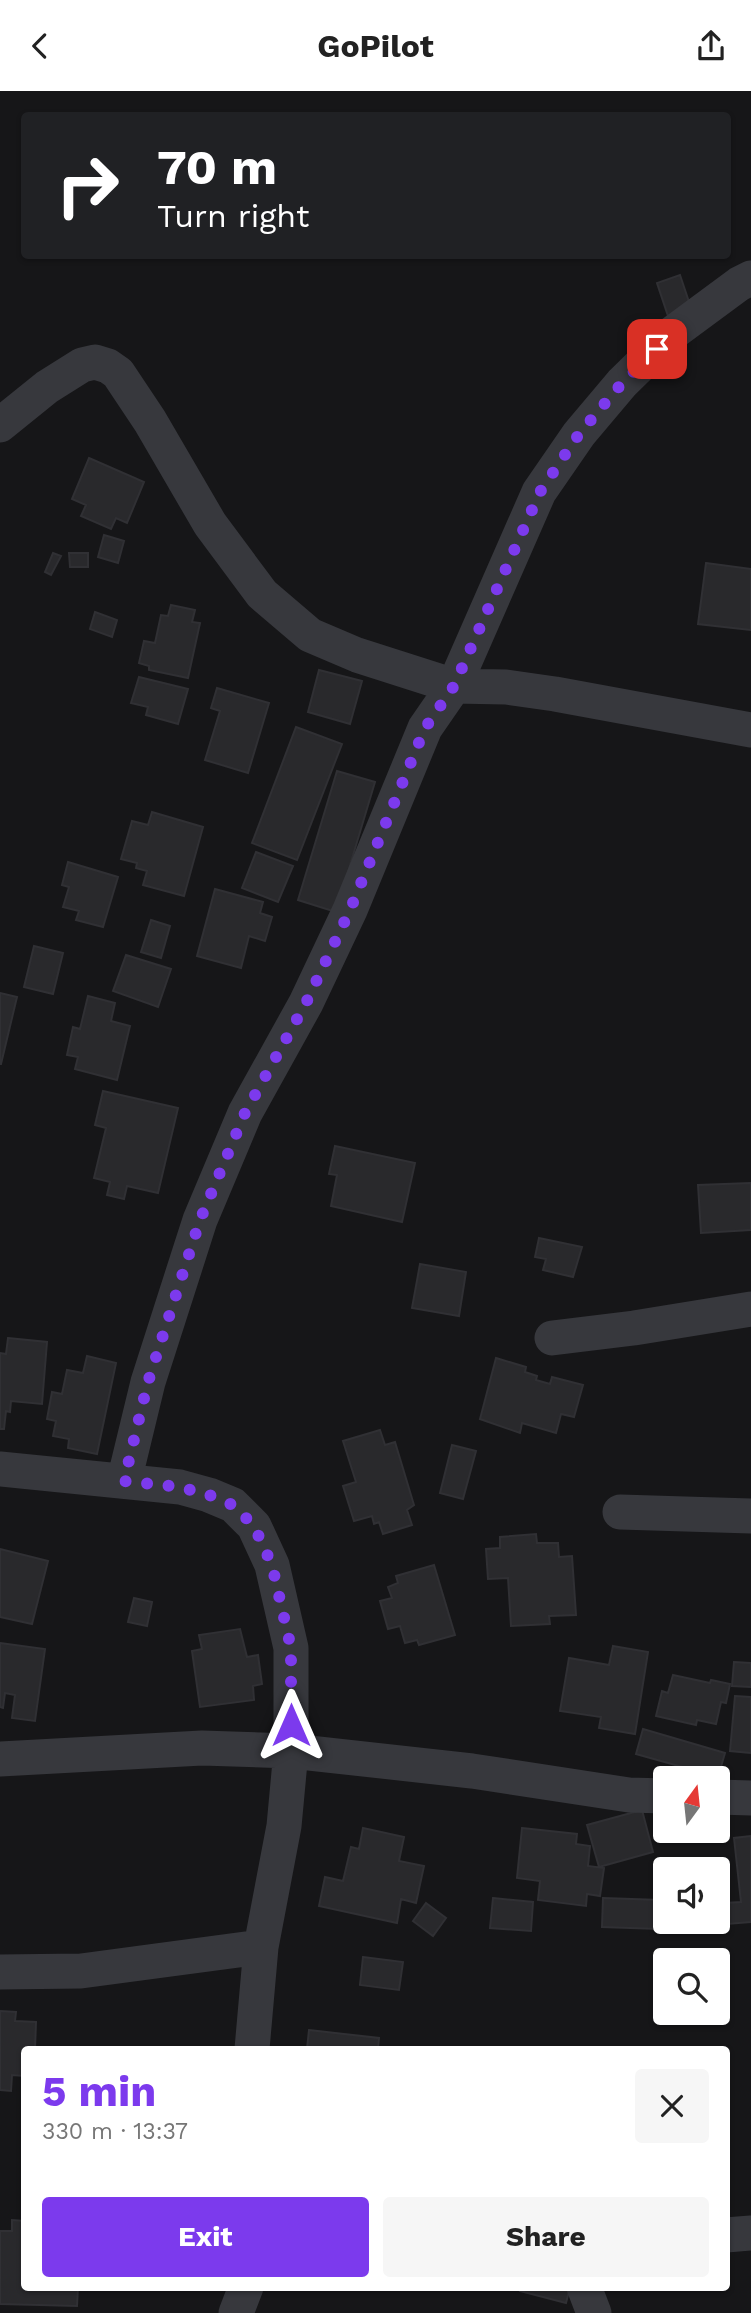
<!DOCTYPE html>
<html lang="en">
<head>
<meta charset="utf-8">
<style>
  :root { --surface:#fff; --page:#f6f6f6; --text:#222; --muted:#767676; --accent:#7c3aed }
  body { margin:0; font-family:"Work Sans",sans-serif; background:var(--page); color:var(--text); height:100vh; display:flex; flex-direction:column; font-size:26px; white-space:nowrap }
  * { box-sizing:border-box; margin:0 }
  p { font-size:23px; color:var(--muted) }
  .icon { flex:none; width:38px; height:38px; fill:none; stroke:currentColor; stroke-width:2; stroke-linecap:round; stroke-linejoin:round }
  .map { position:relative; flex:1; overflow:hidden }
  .sheet { position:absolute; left:21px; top:1955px; width:709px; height:245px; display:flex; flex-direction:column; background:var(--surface); border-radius:7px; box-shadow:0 2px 5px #0004 }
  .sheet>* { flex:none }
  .hud { position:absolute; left:21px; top:21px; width:710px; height:147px; border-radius:7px; box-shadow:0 2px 5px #0004; background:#202124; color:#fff; overflow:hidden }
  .needle { width:46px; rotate:15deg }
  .buttons { position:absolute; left:653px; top:1675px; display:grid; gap:14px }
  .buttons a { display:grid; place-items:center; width:77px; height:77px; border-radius:7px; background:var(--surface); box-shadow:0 2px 5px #0004; font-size:35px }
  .pin { position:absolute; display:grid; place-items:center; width:60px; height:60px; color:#fff; margin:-30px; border-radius:14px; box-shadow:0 4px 10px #0006 }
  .me { position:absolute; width:77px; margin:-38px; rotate:0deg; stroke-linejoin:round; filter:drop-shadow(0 0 5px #0008) }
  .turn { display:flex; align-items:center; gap:24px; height:147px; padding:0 21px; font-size:32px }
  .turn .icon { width:91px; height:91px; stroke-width:2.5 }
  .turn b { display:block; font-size:49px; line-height:60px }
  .round { display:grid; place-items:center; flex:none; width:74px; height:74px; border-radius:7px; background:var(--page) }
  .overview { display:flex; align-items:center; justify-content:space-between; height:119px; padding:0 21px }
  h1 { font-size:42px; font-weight:700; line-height:52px; color:var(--accent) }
  .button { display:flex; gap:14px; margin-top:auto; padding:14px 21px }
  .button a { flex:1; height:80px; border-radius:7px; background:var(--accent); color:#fff; font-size:28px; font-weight:700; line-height:80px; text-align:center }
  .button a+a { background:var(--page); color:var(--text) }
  header { display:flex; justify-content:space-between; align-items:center; height:91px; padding:0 21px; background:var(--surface); font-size:32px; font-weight:700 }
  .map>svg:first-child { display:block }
  .building { fill:#29292c; stroke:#303034; stroke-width:2 }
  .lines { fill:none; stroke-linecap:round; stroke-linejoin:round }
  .street { stroke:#37383d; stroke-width:35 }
  .route { stroke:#7c3aed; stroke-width:12; stroke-dasharray:0 21.6 }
</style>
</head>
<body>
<header><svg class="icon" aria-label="back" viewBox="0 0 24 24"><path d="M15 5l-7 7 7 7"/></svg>GoPilot<svg class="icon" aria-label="share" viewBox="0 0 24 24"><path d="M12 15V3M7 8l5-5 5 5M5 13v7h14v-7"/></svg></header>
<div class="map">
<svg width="751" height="2222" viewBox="0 0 751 2222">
  <rect width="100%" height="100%" fill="#161618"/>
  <path class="building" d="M680,184l11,33 -23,8 -11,-33z
    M89,367l55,24 -17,41 -11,-5 -5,11 -30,-13 5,-11 -14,-6z
    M104,444l20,6 -6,22 -20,-6z
    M53,462l8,3 -10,19 -6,-3z
    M69,462h19v14h-18z
    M706,472l45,6v61l-53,-6z
    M171,514l24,5 -3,12 8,1 -12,55 -39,-8v-4l-10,-3 5,-22 11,2 6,-28 7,1z
    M95,521l22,8 -5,17 -22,-8z
    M319,579l43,11 -12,43 -42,-12z
    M139,586l49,12 -10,35 -32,-9 2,-8 -17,-4z
    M217,597l52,15 -21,70 -43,-13 15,-49 -9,-3z
    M296,636l46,17 -45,116 -45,-17z
    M337,680l38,11 -39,130 -38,-12z
    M152,721l51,15 -19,69 -41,-11 4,-14 -11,-3 1,-5 -16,-4 11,-38 16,4z
    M256,761l37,14 -15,36 -36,-14z
    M68,771l50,15 -15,50 -27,-7 3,-9 -16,-4 6,-20 -7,-2z
    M215,798l48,13 -3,11 12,4 -7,24 -16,-5 -8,32 -44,-12z
    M151,829l19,6 -9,32 -20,-6z
    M34,855l29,7 -10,41 -29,-7z
    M126,864l45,14 -13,38 -45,-16z
    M0,902l17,4 -16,67h-1z
    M88,905l27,7 -4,18 19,5 -13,54 -42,-11 3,-12 -11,-2 6,-28 7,2z
    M103,1000l75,17 -20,85 -31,-7 -3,13 -17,-4 3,-13 -16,-4 12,-50 -11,-3z
    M335,1055l80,17 -13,59 -71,-16 6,-31 -8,-1z
    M751,1092v47l-50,3 -3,-48z
    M539,1147l43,9 -9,30 -30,-7 3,-11 -11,-2z
    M420,1173l46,8 -7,44 -47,-8z
    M8,1247l39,4 -5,62 -31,-3 -1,11 -4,-1 -2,18h-4v-76l6,1z
    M87,1265l29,7 -19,91 -29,-6 1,-9 -16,-3 3,-15 -9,-2 5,-27 10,2 5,-24 16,3z
    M496,1267l30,9 -1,5 12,4 -1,4 14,4 2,-7 31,8 -9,32 -13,-3 -5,19 -34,-10 -2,10 -40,-14z
    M380,1339l5,15 10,-3 19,63 -7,5 5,15 -29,9 -4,-12 -5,2 -2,-8 -18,5 -11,-35 13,-4 -13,-41z
    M452,1354l24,6 -13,48 -23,-6z
    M536,1443l1,9h21l1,14 13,-1 4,59 -27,1 1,8 -39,2 -3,-48 -20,1 -2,-30 14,-1v-11z
    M0,1458l48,12 -16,63 -32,-7z
    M434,1474l21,70 -36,10 -2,-5 -12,3 -5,-17 -12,3 -8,-28 12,-3 -4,-11 10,-4 -2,-7z
    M134,1507l18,4 -5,24 -19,-4z
    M240,1538l7,28 11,-2 4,29 -9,2 1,14 -54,7 -8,-56 10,-2 -3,-14z
    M0,1552l45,6 -10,72 -23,-3 3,-23 -10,-2 -2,15 -3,-1z
    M613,1555l35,6 -13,82 -36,-6 2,-11 -41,-6 9,-53 40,7z
    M734,1571l17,1v24l-19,-1z
    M673,1584l37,8 1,-3 19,4 -4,19 -5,-1 -5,22 -19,-4 -1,5 -40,-9 6,-25 6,2z
    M735,1605l16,1v56l-21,-2z
    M643,1638l82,24 -7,24 -82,-23z
    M642,1719l11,42 -54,15 -12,-42z
    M363,1737l41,9 -5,24 25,5 -8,37 -15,-4 -4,24 -78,-17 6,-29 18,4 8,-34 8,2z
    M522,1737l55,6 -1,10 14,2 -2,20 16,2 -4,28 -13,-2 -1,12 -48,-6 2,-19 -23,-3z
    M751,1745v86l-24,2 -2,-21 16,-1 -7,-64z
    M493,1807l40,4 -2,29 -41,-3z
    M603,1807l57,2 -1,29 -57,-2z
    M426,1812l20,15 -13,18 -20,-15z
    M363,1866l40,5 -4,28 -39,-5z
    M0,1920l16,1 -1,9 21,1 -1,27h-11v27l-12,-1 -1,16 -11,-1z
    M309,1939l70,8 -1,11h-71z
    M12,2129l12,1v66h54l-1,19 -77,-2v-73h12z
    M521,2196h49l-4,16 -46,-12z"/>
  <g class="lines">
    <path class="street" d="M0,334l47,-38 35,-22 13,-3 13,4 10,7 32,48 60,103 52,70 48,41 47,20 97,31 52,1 49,7 196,36
      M552,1247l82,-10 117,-19
      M0,1378l180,18 29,8 24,10 21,21 18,39 19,83v103l-7,75 -23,121 -9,102
      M124,1390l24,-99 52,-162 45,-107 61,-110 44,-93 75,-182 29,-42 85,-194 40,-58 43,-51 52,-51 65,-48 12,-6
      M620,1421l131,4
      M0,1668l202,-11 89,3 181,20 157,24 36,1
      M718,1706l33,1
      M0,1881l81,-1 180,-24
      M726,2144l25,-2
      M584,2196l10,26
      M236,2222l10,-26"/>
  </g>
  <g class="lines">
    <path class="route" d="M291,1634v-77l-19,-83 -18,-39 -21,-21 -24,-10 -29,-8 -56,-6 24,-99 52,-162 45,-107 61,-110 44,-93 75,-182 29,-42 86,-194 39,-58 43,-51 35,-34"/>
  </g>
</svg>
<div class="buttons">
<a><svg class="needle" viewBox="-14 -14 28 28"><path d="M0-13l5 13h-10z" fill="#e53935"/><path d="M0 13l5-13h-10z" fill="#767676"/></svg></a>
<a><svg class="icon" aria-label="sound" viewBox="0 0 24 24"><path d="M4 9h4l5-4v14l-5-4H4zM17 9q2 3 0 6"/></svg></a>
<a><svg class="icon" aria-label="search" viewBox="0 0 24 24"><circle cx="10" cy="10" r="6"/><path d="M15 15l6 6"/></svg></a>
</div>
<div class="pin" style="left:657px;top:258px;background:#d93025"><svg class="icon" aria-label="arrive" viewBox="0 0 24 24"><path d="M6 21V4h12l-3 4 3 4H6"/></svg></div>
<svg class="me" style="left:291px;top:1634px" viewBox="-20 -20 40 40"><path d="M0-17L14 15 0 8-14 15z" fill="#7c3aed" stroke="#fff" stroke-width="4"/></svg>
<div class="hud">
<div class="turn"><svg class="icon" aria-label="right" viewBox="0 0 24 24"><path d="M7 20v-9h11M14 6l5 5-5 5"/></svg><div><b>70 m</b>Turn right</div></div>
</div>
<section class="sheet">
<div class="overview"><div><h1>5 min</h1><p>330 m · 13:37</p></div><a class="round"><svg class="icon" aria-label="close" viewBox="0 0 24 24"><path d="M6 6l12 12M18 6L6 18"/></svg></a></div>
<div class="button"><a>Exit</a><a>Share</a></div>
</section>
</div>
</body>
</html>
